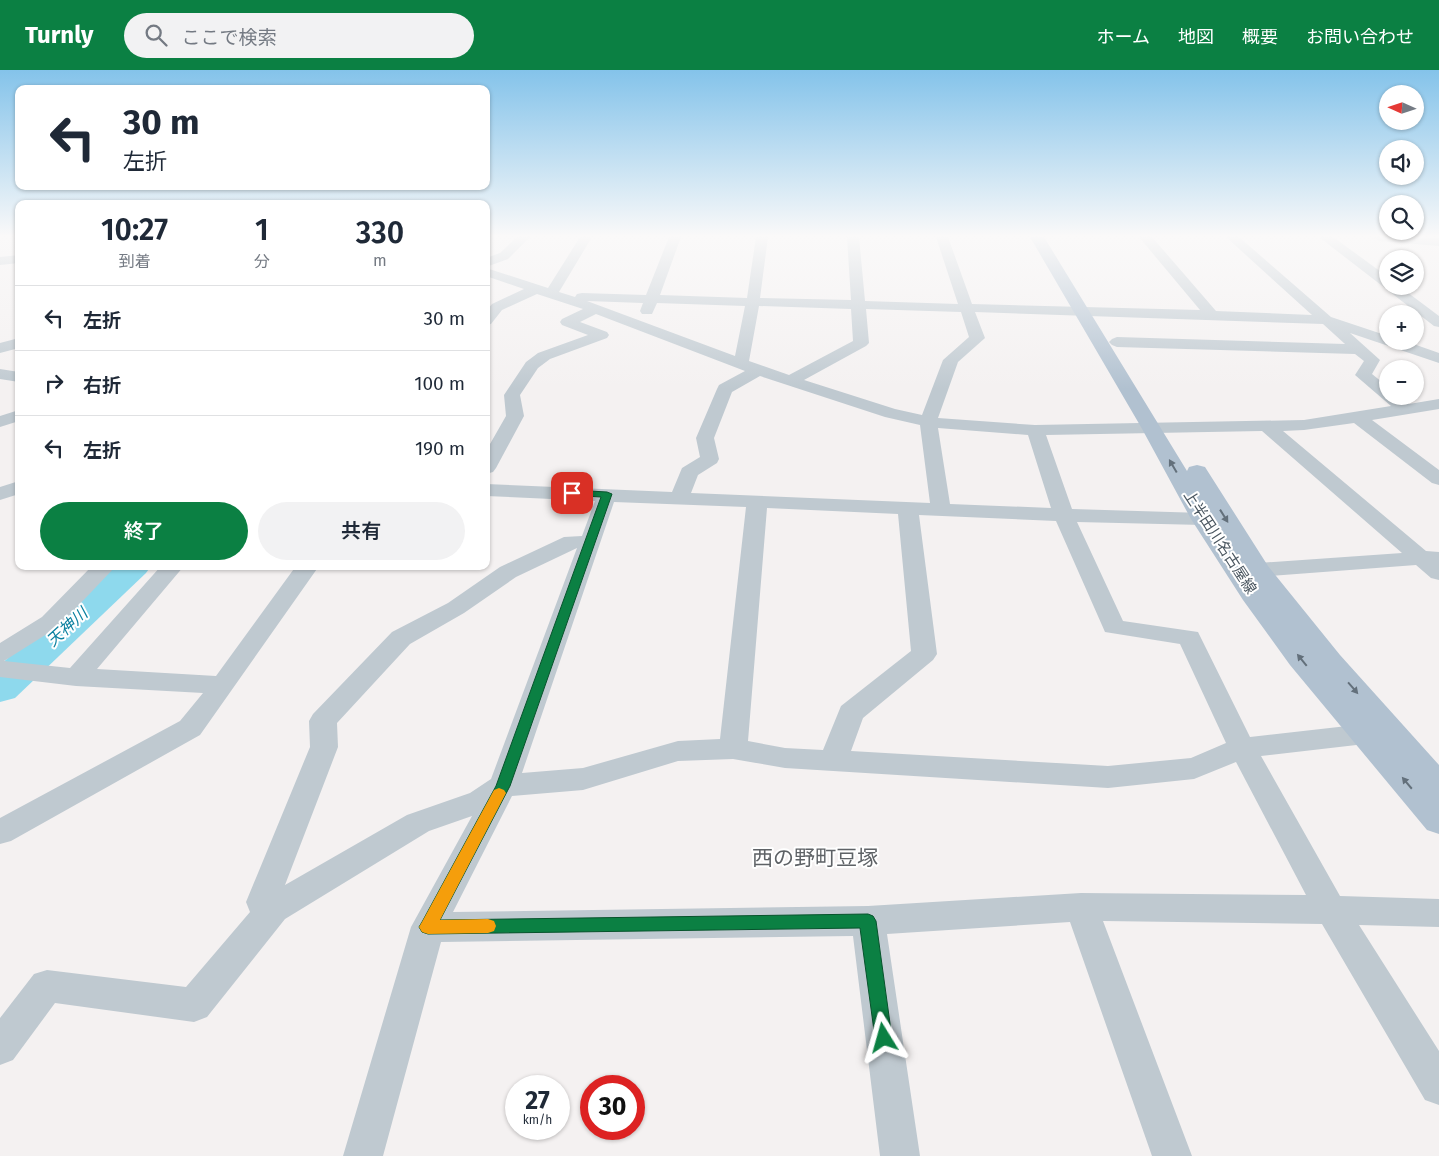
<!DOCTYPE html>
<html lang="ja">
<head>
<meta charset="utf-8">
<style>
  :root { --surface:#fff; --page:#f2f2f3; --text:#1f2937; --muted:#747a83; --line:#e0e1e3; --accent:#0b8043 }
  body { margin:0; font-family:"Fira Sans","Noto Sans JP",sans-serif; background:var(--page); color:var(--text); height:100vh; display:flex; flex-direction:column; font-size:19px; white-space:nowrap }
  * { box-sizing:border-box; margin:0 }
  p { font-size:16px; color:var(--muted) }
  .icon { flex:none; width:28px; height:28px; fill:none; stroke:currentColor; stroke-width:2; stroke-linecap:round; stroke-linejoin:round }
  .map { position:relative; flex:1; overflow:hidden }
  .sheet { position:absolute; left:15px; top:130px; width:475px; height:370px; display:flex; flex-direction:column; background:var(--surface); border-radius:10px; box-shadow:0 1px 4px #0004 }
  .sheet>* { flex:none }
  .guide { position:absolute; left:15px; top:15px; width:475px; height:105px; border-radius:10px; box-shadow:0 1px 4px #0004; background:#fff; color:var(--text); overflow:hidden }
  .needle { width:32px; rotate:273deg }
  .tools { position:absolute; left:1379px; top:15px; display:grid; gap:10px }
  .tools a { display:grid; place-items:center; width:45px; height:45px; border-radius:50%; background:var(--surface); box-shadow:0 1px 4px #0004; font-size:25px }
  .speed { position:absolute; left:505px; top:1005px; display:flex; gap:10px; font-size:25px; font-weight:700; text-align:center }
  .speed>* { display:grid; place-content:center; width:65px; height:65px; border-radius:50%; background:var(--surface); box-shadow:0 1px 4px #0004; line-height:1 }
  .speed small { font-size:12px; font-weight:400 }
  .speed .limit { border:8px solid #d22; background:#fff; color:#111 }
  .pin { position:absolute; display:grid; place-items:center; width:42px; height:42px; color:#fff; margin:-21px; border-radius:10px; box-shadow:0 2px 8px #0006 }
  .me { position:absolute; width:55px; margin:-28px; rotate:352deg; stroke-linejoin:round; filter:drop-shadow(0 0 4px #0008) }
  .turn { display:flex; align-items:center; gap:18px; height:105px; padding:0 25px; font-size:22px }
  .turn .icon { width:65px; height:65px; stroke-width:2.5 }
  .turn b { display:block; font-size:35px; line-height:42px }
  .eta { display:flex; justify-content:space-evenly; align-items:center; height:85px; text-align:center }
  .eta b { font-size:30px; font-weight:600; line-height:35px }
  .action { display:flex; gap:10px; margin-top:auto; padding:10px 25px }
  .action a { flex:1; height:58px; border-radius:30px; background:var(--accent); color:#fff; font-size:20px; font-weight:600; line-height:58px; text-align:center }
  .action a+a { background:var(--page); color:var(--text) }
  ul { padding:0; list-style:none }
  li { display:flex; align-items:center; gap:15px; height:65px; padding:0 25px; border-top:1px solid var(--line) }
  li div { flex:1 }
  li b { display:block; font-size:19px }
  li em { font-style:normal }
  header { display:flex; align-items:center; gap:30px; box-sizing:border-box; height:70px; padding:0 25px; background:var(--accent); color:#fff }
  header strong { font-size:24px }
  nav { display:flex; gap:28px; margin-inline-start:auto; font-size:18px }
  .search { width:350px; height:45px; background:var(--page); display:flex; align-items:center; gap:12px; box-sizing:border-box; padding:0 18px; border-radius:28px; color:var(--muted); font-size:19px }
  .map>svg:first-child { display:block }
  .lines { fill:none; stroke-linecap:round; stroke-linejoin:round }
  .river { fill:#8ed9ed; fill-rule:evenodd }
  .minor { fill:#bfc9d0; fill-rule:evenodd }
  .major { fill:#b1c1d0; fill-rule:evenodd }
  .oneway { fill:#63707b }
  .route { fill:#0b8043; stroke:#07532c }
  .slow { fill:#f59e0b }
  .labels { text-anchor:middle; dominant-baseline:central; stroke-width:4; stroke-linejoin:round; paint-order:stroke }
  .street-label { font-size:15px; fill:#49555f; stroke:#fff }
  .water-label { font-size:16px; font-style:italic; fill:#0c81a0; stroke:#fff }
  .near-quarter-label { font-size:21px; fill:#5e6266; stroke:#fff }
</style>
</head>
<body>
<header>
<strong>Turnly</strong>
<div class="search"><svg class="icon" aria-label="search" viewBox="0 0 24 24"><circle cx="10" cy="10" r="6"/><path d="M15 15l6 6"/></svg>ここで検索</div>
<nav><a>ホーム</a><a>地図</a><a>概要</a><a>お問い合わせ</a></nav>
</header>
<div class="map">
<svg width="1439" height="1086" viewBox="0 0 1439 1086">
  <rect width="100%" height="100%" fill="#f4f1f1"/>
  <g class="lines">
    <path class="river" d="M113,496h38l-5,7 -131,125 -15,4v-37z"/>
    <path class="minor" d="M517,167h13l-22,22 -22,8v-9l14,-5z
      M580,167h12l-33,55 16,5 2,-3 5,-1 64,2 23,-58h12l-21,58 87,3 9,-61h12l-8,61 91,2 -4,-63h12l6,64 93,3 -22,-67h12l24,67 228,6 -61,-73h13l64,74 96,4 -86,-78h13l92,80 57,19v5h17l34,12v10l-89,-30 30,27 -8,14 16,13v9h12l9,8 30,-5v10l-67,11 67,50v15l-7,-2 -78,-60 -50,7 -21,1 143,120 13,1v28l-8,-2 -15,-13 -158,12 -8,-2 -3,-5 3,-5 8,-2 144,-10 -140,-122 -216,4 26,74 131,4 7,2 3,4 -3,4 -7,2 -126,-3 46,99 75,11 52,105 115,-13 10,3 4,7 -4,7 -10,3 -104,12 79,140 99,3v28l-80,-2 80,126v54l-14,-5 -103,-176 -219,-3 89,235h-40l-82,-234 -183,12 33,222h-40l-27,-220 -412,6 -58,214h-40l68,-229 61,-111 -43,15 -144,88 -78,98 -13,5 -139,-19 -42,57 -13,5v-47l34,-44 13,-4 139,17 64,-75 -4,-10 64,-155 -1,-26 4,-7 79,-82 56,-29 52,-36 64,-30 18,-1 13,-35 -109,-5v-12l186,8 10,-24 18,-11 -4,-19 21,-49 2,-4 26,-14 -149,-57 -16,8 27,10 2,3 -2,3 -57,21 -12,9 -18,27 4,21 -28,52 -3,4 -7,2v-23l20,-35 -2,-21 22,-33 12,-9 50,-18 -26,-10 -2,-3 2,-3 21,-10 -46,-15 -35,16 -11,14 -5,1v-14l6,-7 32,-15 -38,-13v-8l62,20zM587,231l56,2 -3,8 2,3h10l5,-11 88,3 -10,50zM759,236l92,3 2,32 -64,34 -40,-14zM866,239l95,3 8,25 -26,23 -21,55 -27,-6 -91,-29 62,-34 3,-3zM975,242l348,12 22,20 -228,-7 -5,2 -3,3 3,3 5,2 238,7 9,7 -9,14 36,31 -87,14 -269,5 -97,-7 20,-56 27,-24zM760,306l125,41 35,8 10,78 -239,-10 7,-18 19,-12 2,-4 -5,-21 18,-46zM938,358l90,7 23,73 -101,-4zM614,432l132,5 -26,232 -42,2 -95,27 -61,5zM767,438l131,6 13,137 -70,55 -18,44 -38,-2 -37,-7zM919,445l137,6 49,111 75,12 46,99 -35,15 -83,8 -257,-15 12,-33 70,-58 4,-6zM577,478l-86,231 -21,14 -63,22 -122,70 53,-138 -1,-24 73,-79 54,-31 52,-36zM733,689l52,9 323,20 86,-9 42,-17 70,133 -225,-2 -213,13 -415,6 59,-116 71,-6 95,-29z
      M1319,167h14l55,40v9h11l40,30v11l-5,-1z
      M1373,167l66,1v8l-60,-5z
      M19,185v8l-19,2v-8z
      M19,268v10l-19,5v-10z
      M0,299l19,3v10l-19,-3z
      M19,340v11l-19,6v-11z
      M19,411v13l-19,6v-13z
      M92,496h24l-58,61 -54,34 66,7 91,-102h23l-87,103 119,7 80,-110h23l-119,169 -189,106 -11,3v-26l180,-97 23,-28 -127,-7 -76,-9v-34l42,-26z"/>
    <path class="major" d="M1030,167h14l143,234 2,-4 8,-2 8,2 63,99 72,89 99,110v69l-12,-4 -137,-165 -47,-65 -52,-81 -50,-92z"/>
  </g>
  <defs><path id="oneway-solid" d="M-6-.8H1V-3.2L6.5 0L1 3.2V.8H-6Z" transform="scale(1.25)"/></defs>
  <g class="oneway">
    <use href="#oneway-solid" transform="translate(1173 396) rotate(-120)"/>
    <use href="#oneway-solid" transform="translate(1224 446) rotate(58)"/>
    <use href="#oneway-solid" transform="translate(1302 590) rotate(-129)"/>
    <use href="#oneway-solid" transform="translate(1353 618) rotate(49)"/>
    <use href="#oneway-solid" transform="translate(1407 713) rotate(-130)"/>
  </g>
  <linearGradient id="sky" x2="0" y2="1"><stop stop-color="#84c3ea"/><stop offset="0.52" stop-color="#faf9f9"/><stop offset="1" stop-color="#faf9f9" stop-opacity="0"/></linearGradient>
  <rect width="1439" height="319" fill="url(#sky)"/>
  <path class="route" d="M572,420l35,2 5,2 -102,292 -70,134 428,-6 5,2 3,5 16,117 -2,7 -6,2 -7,-2 -2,-7 -15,-110 -432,6 -6,-2 -3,-5 3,-5 74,-136 105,-289 -32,-2 -2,-2z"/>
  <path class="slow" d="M499,718l5,2 2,3 -66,127 48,-1 6,2 2,5 -2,5 -6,2 -60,1 -6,-2 -3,-5 3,-5 72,-132z"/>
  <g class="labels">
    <g class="street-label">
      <text transform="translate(1220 472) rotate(57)">上半田川名古屋線</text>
    </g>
    <g class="water-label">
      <text transform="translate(67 557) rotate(-42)">天神川</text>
    </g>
    <g class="near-quarter-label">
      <text x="815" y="788">西の野町豆塚</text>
    </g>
  </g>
</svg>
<div class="tools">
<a><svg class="needle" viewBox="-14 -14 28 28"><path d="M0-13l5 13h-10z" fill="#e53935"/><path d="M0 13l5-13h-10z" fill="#747a83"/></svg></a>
<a><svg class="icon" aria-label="sound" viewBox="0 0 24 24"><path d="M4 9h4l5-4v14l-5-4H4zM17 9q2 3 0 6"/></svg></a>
<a><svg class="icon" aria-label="search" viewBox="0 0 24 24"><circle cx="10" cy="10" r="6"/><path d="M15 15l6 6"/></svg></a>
<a><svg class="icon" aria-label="layers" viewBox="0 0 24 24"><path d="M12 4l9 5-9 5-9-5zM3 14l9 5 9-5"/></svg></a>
<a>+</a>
<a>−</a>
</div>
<div class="speed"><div>27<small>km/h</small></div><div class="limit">30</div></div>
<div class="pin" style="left:572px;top:423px;background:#d93025"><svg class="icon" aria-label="arrive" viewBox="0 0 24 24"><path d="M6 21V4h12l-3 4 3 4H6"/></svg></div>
<svg class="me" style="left:884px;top:968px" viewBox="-20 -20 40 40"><path d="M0-17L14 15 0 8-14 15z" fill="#0b8043" stroke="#fff" stroke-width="4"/></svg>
<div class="guide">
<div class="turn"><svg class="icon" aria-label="left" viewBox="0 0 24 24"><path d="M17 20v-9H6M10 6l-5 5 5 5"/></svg><div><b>30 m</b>左折</div></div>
</div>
<section class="sheet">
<div class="eta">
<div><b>10:27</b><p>到着</p></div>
<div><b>1</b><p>分</p></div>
<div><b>330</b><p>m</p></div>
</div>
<ul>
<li><svg class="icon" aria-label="left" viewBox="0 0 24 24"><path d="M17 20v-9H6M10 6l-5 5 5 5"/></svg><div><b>左折</b></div><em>30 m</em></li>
<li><svg class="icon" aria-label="right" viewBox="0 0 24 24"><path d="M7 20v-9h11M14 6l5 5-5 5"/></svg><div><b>右折</b></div><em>100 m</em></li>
<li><svg class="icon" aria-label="left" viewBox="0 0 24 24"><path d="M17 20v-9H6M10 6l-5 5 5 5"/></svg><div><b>左折</b></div><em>190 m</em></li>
</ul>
<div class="action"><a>終了</a><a>共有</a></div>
</section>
</div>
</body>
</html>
